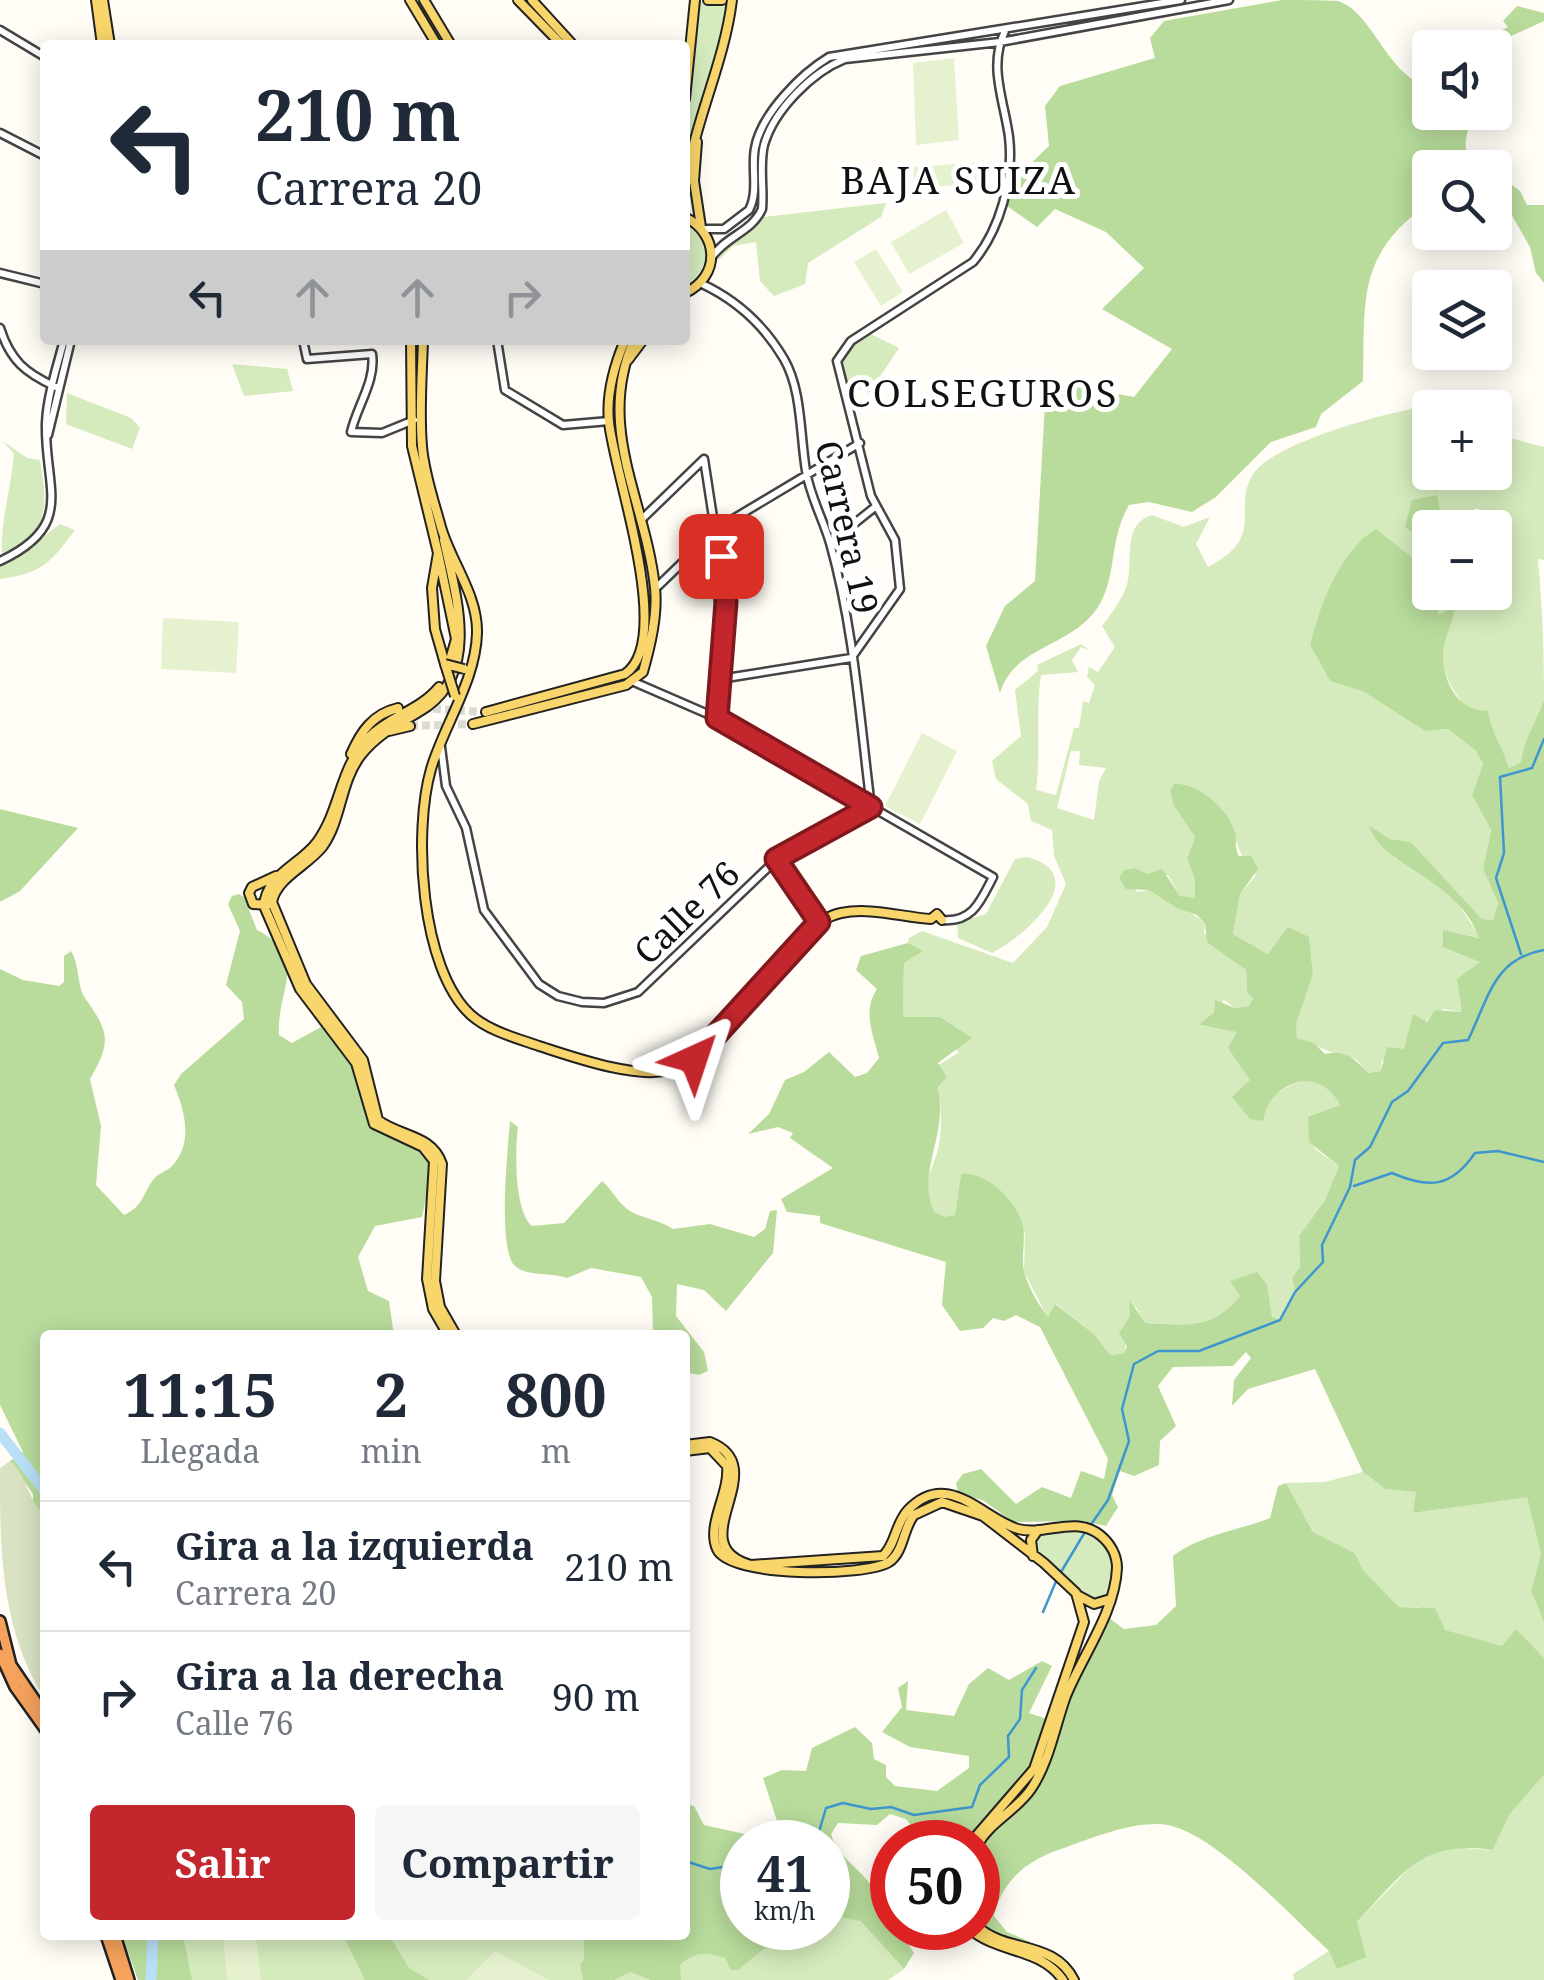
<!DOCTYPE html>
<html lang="es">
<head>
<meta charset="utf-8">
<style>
  :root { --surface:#fff; --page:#f6f6f7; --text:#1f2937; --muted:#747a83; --line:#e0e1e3; --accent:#c4262e }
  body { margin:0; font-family:"Noto Serif",serif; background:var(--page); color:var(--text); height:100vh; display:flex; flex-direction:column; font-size:38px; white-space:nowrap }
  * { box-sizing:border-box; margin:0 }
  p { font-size:32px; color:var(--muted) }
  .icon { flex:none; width:55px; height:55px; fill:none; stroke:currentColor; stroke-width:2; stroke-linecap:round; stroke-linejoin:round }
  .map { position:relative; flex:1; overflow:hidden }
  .details { position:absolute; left:40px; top:1330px; width:650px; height:610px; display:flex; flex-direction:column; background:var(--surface); border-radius:10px; box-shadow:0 5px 25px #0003 }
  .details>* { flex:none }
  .banner { position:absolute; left:40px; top:40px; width:650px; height:305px; border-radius:10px; box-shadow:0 5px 25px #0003; background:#fff; color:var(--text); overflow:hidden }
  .fabs { position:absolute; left:1412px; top:30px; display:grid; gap:20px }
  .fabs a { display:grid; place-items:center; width:100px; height:100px; border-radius:10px; background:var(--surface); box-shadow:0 5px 25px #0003; font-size:50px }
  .speed { position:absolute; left:720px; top:1820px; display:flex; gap:20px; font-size:50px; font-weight:700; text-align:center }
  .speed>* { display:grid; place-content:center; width:130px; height:130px; border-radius:50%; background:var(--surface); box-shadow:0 5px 25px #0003; line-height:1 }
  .speed small { font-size:25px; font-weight:400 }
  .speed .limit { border:15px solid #d22; background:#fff; color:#111 }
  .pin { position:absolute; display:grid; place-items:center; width:85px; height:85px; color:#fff; margin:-42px; border-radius:20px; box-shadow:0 5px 15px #0006 }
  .me { position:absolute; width:110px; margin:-55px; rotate:42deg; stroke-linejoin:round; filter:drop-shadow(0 0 8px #0008) }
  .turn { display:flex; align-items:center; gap:35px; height:210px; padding:0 50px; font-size:45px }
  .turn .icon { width:130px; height:130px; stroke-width:2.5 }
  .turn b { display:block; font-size:70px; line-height:85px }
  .lanes { display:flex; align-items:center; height:95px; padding:0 50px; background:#0003; justify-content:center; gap:50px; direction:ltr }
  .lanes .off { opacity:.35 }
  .eta { display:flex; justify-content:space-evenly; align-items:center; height:170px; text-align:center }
  .eta b { font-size:60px; font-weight:700; line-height:70px }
  .primary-button { display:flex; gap:20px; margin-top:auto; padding:20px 50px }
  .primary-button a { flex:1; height:115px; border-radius:10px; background:var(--accent); color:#fff; font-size:40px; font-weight:700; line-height:115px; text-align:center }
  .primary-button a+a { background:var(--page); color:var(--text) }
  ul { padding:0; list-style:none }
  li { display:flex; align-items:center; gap:30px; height:130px; padding:0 50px; border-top:2px solid var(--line) }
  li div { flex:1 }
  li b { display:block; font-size:38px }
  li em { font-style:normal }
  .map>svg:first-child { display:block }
  .green { fill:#d5ebbd; fill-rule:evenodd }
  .forest { fill:#b9dc9c }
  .cemetery { fill:#d9e3c4 }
  .pitch { fill:#e6f2cf }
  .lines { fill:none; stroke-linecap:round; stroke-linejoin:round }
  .stream { stroke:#3f96cf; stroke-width:2.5 }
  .river { stroke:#b9e0f7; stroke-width:11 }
  .major-tunnel { stroke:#dbdad3; stroke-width:8; stroke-dasharray:8 4; stroke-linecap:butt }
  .minor-casing { stroke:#444; stroke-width:11 }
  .major-casing { stroke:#222; stroke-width:12 }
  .highway-casing { stroke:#222; stroke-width:14 }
  .minor { stroke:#fff; stroke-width:6 }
  .major { stroke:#f9d66b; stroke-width:8 }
  .highway { stroke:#f5a25d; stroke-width:9 }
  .major-bridge-casing { stroke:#222; stroke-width:12; stroke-linecap:butt }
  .major-bridge { stroke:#f9d66b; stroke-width:8 }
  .route-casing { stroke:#7f191e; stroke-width:25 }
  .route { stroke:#c4262e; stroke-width:18 }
  .labels { text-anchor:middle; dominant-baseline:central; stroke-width:10; stroke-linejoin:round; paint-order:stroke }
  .street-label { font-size:35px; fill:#111; stroke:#fff }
  .neighbourhood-label { font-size:38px; letter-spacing:2.5px; fill:#111; stroke:#fff }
</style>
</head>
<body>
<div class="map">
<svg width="1544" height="1980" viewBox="0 0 1544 1980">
  <rect width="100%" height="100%" fill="#fffdf5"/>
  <path class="green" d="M697,0l19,5 13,-5 -44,168z
    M886,203l-5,14 -73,46 -3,21 -31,12 -14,-15 -4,-39 -23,4 -16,16c11,-23 31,-26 46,-45z
    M686,222c26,17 26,48 -1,64z
    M869,333l30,15 -30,45 -21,-9 -7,-23 11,-16z
    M232,364l55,5 6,22 -49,5z
    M67,393l64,25 9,10 -8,21 -66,-25z
    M1436,405l50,2 -56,1v64h65v-38l49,13v113l-6,-1c4,45 6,92 6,139 -3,24 -19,36 -23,64l-12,6c-14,-46 -67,-66 -66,-114 0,-11 9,-31 11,-46l-16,8 2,-23 55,-1v-64l-10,-1 2,-15 -12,-4 -4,19 -13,-3 1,3h-54l24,18 1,13h-17l-30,-22 -38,26 -29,60 -6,23 20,36 34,11 61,39 23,-2 28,22 7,13 -11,31 19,34 -8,40 15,34 -5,17 -11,-1 -71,-77 -21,-3 -19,-13 25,33 20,9 40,32 24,38 -37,-8 38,32 -19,34v16l-19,-3 -32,23 -7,17 -22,12 -1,10 -13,2 -12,-14c-25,-4 -37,-14 -59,-21l-2,-14 18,-50 -4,-37 -41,17 -35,-20 7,-40 16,-19c-23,-25 -17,-42 -38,-66l-44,-3 21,31 -8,22 9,20 -1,20 -15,-3 -12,-21 -20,-1 -14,-6 -9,2 12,22 12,-2c14,5 47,24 56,34l-1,9 42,37 1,23 6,5 -4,8 -14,2 -11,-8 -23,26 37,5 -4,10 31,64c23,-26 58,-36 75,0l-32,13 7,31 24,17 -14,34 -26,36 1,31 -8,12 3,13 -15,28 -8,-2 -5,-34 -10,-11 -26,8 10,15c-28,34 -55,29 -95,27l-11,-17 -11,47 -14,2 -16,-21 -38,-30 -8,14 -24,-46 1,-39 -64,-59 -6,41 -10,3 -11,-6c-14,-34 -2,-36 5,-67 5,-27 -1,-52 -2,-79l22,-14 -56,-35 1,-54 18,-12 -14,-8 1,-5 13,-7 91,32 34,-36 19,-43 -12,-28 -2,-26 -21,-9 -3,-17 -32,-25 -4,-18 29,-25 -6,-46 23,-19 -1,-6 44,-21 8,6 -8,-3 -9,13 6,12 -37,3c-6,41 0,77 -5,115l20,5 18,-67h5l4,-27 6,2 6,-18 -8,-8 2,-10 9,5 17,-25 -13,-21c10,-13 19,-25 25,-41 7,-23 -6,-61 25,-70l32,12 26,-10 -14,27 12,23c59,-31 24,-56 44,-91 19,-34 145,-67 184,-71zM1071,751h9l-1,14 27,3 -7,13 -5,39 -37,-12z
    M3,441l24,17 13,2c7,45 12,73 -38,94 -2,-32 9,-65 12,-100z
    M60,524l15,6c-26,34 -32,43 -75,49v-13l18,-9z
    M1027,857c68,18 -3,80 -35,96l-34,-15 -1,-15 29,-9 29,-55z
    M1363,1472l22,17 31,3 -2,21 113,-17 14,58 -10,37 13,31v36l-28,-28 -14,17 -58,-17 -25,-23h-20l-36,-37 -8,-17 -42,-21 -27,-49 39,-1z
    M1077,1528c33,15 44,37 28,70h-18l-53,-47 -1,-11 6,-7z
    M1544,1775v205h-250l-1,-6 36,-23 91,-94 30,-10 43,3 16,-35z
    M685,1861l57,67h86v-41l76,82 -16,11h-737l2,-45h532z"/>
  <path class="forest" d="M1282,0c17,0 39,0 56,1 35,11 48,74 92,87v24l36,1 5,4c-5,23 -13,39 12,50l-53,1v34c-74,53 -65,97 -67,179l-42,33 -5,13 -45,15 -55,55 -24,15 -43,-10 -20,3c-20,35 -12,66 -28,97 -25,46 -86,41 -101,91l-14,-47 19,-40 30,-25 10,-178 32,-16 57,10 38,-48 -70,-40 42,-41 -38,-36 -51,-23 -18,18 -30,-21 4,-32 11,-2 27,-26 -4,-40 15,-20 95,-28 -5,-20 14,-17z
    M1517,6l27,7v8l-35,16 -28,4 27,-14 -5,-6z
    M1495,173l25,18 7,14h17v78l-8,-10 -6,-26 -28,-49 -7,-4z
    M1437,495l6,32 -13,1v19l-25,-20 7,-27z
    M1376,529l37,29h17v34l10,1 -2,22 17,-8c-2,15 -12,34 -12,48 0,28 16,57 45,56 3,21 15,37 21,57l12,-6c3,-24 16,-40 23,-63v923l-13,-31 10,-37 -14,-57 -114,16 3,-21 -31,-3 -22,-17 -48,-103 -67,20 -16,17 2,-26 17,-22 -5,-6 -13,14 -60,1 -15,19 18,40 -16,15 -1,24 -25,11 -14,-5 -8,24 6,12 -12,19 -23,-5 -70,1 -29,-21 -26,-9 -2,-9 7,-9 18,-5 35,35 26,-17 29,11 10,-27 23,8 4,-20 -68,-132 -24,-12 -12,6 -11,-3 -10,10 -23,3 -18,-26 4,-43 -126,-39v-7l-33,-4 -6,-13 52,-31 -43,-30 3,-5 -15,-6 -30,7 21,-20 16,-34 19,-8 25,-20 26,25 12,-4 12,-15c-6,-25 -17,-46 -2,-69l-21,-19 5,-14 47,-13 15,8 -19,12 -1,54h37l32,21 -34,25 9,14 -9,10c10,53 -22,83 -4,125l11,5 10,-2 6,-41c25,-4 58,29 62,53 3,16 -3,32 2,48 5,15 13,29 23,42l7,-13 39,30 16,21 14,-2 3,-7 -8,-13 11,-17 -1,-16 17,23c40,2 67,7 94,-27l-10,-15 27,-9 10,12 5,33 8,3 15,-28 -3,-14 8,-11 -1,-31 26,-36 14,-34 -30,-24 -1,-25 32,-12c-20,-41 -71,-24 -77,16l-13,-2 -18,-22 18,-17 -22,-32 9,-16 -38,-7 15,-13 1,-12 20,8 14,-2 4,-8 -6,-5 -1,-23 -39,-28 -2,-18 -8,-9 -20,-7 -28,-18 -23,-1 -7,-11 5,-8 11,-2 13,6 14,-5 18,27 15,2v-19l-8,-20 8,-22 -21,-31 -4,-15 4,-7c23,-2 55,25 61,48 2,10 -1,15 4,24h12l7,13 -18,25 -7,40 35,20 20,-27 21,10 4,37 -17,50 1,14 17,5 11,11c21,-4 29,4 43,19l13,-2 6,-24 17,2 9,-35 14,8 8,-12 27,2 -5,-33 23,-17 -37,-15v-17l36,8c-21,-61 -100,-72 -110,-113l21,14 21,3 71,77 11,1 5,-17 -15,-34 8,-39 -19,-35 11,-31 -7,-13 -28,-22 -23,2 -61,-39 -34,-11 -20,-36c9,-38 31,-96 66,-116z
    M0,809l78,19 -58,63 -20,11z
    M239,894l5,3 13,33c54,28 19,59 22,105l13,8 29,-16 35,36 10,44 57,40 11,14 -12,56 -47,9 -17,31 10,34 21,10 4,28 7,6h-355v179l-12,-9v-11l-23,-33 13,-9 -23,-47v-436l23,11 36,6 5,-4v-26l7,-5c9,15 6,35 14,47 24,34 27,43 5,81l11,47 -5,59 28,30c19,-9 17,-18 29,-35 4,-6 12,-8 18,-13 23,-23 14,-56 3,-82l7,-11 63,-55 -2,-17 -16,-17 14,-54 -12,-27 4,-8z
    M510,1121l8,6c-3,23 -4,84 14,99l32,-3 38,-42c12,10 17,26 34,33 14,6 23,6 37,15l37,-5 44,13 11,-8 5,-18 7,-1 -4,43 -47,58 -22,-21 -27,-6 -1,32 28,36 4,19 -9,4 -14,-3v-37l-32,-3 -1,-35 -11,-20 -50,-9 -24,10c-15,-6 -40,-1 -52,-12 -18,-17 -7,-118 -5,-145z
    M1286,1483l27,49 42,21 8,17 36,37 36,1 10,22 57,16 14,-17 28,29v117l-35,40 -16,35c-73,-11 -91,25 -136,72l9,35 -29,12 -8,-18c-37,-33 -122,-128 -171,-127 -33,0 -66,14 -97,25 -33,11 -59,31 -67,67l13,16 24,10h-21l-32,-15v-84l44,-43 33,-54 11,-48 39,-83 19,14 32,-4 20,-19 -3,-50c29,-22 65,-25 97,-38l8,-32z
    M1042,1661l10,5 -23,47 21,7 -24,62 -55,60h-47l-18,-23 -16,-5 -13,11 -39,-2 -7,11c6,22 27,33 40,51 17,24 27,44 43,68l-10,16 -44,-48 -32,-6v-73h-86v86h34v11l-38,31h-7l-6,-12c-19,-6 -30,-7 -45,7l1,15h-30l-21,-8 -16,8h-31l-3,-16 4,-4v-25h101v-131l9,2 10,19 50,11 25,-9 -16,-49 19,-8 24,1 6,-23 43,-21 17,16 2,16 12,6v12l9,9 42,5 32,-23v-12l-59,-9 -28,-15 20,-25 -4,-19 10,-7 -2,29 48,6 15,-32 19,-16 21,12z
    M122,1935h61l9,45h-54z
    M343,1935h46l20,33 20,12h-64z"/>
  <path class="cemetery" d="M10,1461c19,17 17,41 35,53v185c-45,-71 -45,-149 -45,-231z"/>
  <path class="pitch" d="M954,58l5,82 -43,5 -3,-82z
    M984,162l1,21 -70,5 -2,-21z
    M946,210l18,33 -55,31 -18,-32z
    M876,249l27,43 -22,14 -27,-44z
    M163,618l76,4 -3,51 -75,-4z
    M922,733l35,18 -37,73 -35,-18z
    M223,1935h33l5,45h-34z
    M495,1951l54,29h-83z"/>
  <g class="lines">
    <path class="stream" d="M1521,954l-25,-76 8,-25 -4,-76 32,-9 12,-29
      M1354,1186l38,-13c37,16 59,15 83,-20l23,-2 46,11
      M1090,1526l18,-26 21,-59 -7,-32 12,-45 24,-13h41l81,-31 15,-28 28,-30 -1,-17 28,-58 5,-27 15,-13 22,-45 16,-11 35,-48 25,-3c21,-42 25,-81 76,-90
      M1061,1572l24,-40
      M1043,1612l14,-33
      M816,1842l10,-34 17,-5 28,6 20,-2 23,8 58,-8 8,-22 29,-28 -1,-21 12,-17 2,-29 14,-22
      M685,1861l25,8 32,-5"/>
    <path class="river" d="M0,1433l45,58
      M151,1980l2,-45"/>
    <path class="major-tunnel" d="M421,708l65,4
      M410,726l63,-2"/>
    <g class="minor-casing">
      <path id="minor" d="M0,30l45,27
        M0,133l45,23
        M703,229h21l25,-19c10,-19 2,-42 6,-62 6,-34 46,-74 74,-91l352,-57
        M712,257c14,-21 40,-25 50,-48 2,-20 -3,-44 2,-64 10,-35 48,-73 81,-86l155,-17 229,-42
        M0,273l45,11
        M0,328c10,32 25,45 56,59
        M303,340l4,19 65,-5c4,27 -15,52 -21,78l31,1 32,-13
        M497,340l8,50 58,35 46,-4
        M48,435l23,-95
        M704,459l22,143 -9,116
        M641,520l62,-60
        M830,543l45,-36
        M0,561c77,-36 44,-73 46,-138 1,-26 11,-57 18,-83
        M655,589l63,-61 142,-85
        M852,657l48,-68 -5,-49 -24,-44 -34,-135 14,-20 122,-79c27,-32 41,-83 36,-125 -5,-37 -21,-71 -4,-106
        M720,679l131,-21
        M634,682l83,36 276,159c-12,23 -20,46 -51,43
        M441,747l5,39 20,42 18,82 55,74 19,12 24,6 22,1 34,-11 139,-133 94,-52c-11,-87 -17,-179 -41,-264 -7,-24 -20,-47 -24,-72 -6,-36 -4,-81 -22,-112 -20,-34 -49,-60 -84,-76
        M777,859l42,63"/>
    </g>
    <g class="major-casing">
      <path id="major" d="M96,0l6,45
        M103,0l7,45
        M410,0l27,45
        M424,0l27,45
        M518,0l44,45
        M532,0l41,45
        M708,0h14
        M685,99l10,-99
        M697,142l-3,39 7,46
        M685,192c7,-67 39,-126 47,-192
        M685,217c34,17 36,59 0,76
        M411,340l1,106 26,107 -6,35 3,41 10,35
        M423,340c-1,35 -4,71 -1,106 2,27 12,55 19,81 10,35 37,68 36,106 -1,47 -33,92 -46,136 -18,62 -11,200 40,246 18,16 45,23 68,31 31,10 101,35 132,23 61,-23 115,-145 170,-156 29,-6 61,4 90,6l6,-5 5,6
        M628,360l15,-20
        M444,540c11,52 36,128 -16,166 -25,17 -47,24 -67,49 -21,27 -19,64 -38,91 -15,20 -46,31 -51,56l34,82 57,76 15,60c22,17 54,14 64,44l-7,117 5,26 16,28
        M438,553l18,86 -9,31
        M439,687c-19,23 -49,29 -70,50 -30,31 -28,72 -52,105 -17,23 -51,32 -53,64l36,83 56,74 18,61 49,23 11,14 -7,118 6,30 15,26
        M486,712l139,-38c50,-34 -11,-200 -16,-252 -3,-29 5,-56 16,-82
        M473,724l153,-39 17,-13c7,-25 15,-57 12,-84 -9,-87 -60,-160 -21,-248
        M389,731l21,-5
        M351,754c10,-23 22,-40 47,-46
        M267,905l-14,-1 -4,-11 3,-6 24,-11
        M685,1445l25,-3c66,26 -32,103 41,123l132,-9c13,-12 12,-32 25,-46 40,-42 75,9 110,19 28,7 57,-14 82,6 10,8 17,20 17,33 -2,45 -35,88 -51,128 -11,30 -17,67 -35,93 -15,22 -40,32 -53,55
        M685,1451l25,-3 17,18c3,27 -21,59 -10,83 13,29 148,28 172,13 15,-10 14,-34 25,-47l28,-13 41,14 61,47 32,30 8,29 -50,147 -63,73
        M1033,1556l-2,-16 7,-10
        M1079,1596l15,8 13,-4
        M978,1927c29,26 76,13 96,53
        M969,1928c28,26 71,19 94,52"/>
    </g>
    <g class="highway-casing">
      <path id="highway" d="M0,1621l11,44 34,50
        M0,1654l15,33 30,42
        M106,1935l15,45
        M115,1935l14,45"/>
    </g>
    <use href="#minor" class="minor"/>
    <use href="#major" class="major"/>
    <use href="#highway" class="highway"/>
    <g class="major-bridge-casing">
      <path id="major-bridge" d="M445,664l10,32
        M445,664l19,5"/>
    </g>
    <use href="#major-bridge" class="major-bridge"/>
  </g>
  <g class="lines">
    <g class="route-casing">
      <path id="route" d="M694,1059l125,-137 -43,-63 95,-52 -154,-89 9,-116 -5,-46"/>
    </g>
    <use href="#route" class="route"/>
  </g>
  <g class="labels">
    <g class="street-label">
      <text transform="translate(848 527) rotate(77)">Carrera 19</text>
      <text transform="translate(686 912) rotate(-44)">Calle 76</text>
    </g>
    <g class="neighbourhood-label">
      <text x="959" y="179">BAJA SUIZA</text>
      <text x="983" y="392">COLSEGUROS</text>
    </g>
  </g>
</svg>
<div class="fabs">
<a><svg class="icon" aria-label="sound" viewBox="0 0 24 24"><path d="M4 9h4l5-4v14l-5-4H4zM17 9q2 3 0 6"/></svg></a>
<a><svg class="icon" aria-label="search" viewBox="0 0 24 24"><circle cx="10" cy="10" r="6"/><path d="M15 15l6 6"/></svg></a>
<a><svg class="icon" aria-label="layers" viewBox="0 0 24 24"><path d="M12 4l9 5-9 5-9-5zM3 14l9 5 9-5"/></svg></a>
<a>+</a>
<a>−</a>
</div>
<div class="speed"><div>41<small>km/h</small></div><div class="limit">50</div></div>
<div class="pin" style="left:721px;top:556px;background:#d93025"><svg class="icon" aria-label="arrive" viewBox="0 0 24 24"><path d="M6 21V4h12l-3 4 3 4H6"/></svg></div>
<svg class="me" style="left:694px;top:1059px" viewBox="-20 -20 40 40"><path d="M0-17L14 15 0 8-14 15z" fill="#c4262e" stroke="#fff" stroke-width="4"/></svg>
<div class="banner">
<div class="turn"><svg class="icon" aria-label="left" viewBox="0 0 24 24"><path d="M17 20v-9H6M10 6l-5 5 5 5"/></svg><div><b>210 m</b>Carrera 20</div></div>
<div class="lanes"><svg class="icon" aria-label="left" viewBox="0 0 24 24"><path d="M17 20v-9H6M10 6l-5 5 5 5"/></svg><svg class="icon off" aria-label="ahead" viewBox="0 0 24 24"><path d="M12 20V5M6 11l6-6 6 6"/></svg><svg class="icon off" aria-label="ahead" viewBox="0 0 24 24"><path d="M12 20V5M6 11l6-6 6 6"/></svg><svg class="icon off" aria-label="right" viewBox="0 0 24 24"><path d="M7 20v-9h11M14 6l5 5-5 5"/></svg></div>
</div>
<section class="details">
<div class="eta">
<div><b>11:15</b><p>Llegada</p></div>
<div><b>2</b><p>min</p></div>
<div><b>800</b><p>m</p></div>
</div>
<ul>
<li><svg class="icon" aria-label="left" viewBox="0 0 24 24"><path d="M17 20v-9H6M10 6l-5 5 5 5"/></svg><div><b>Gira a la izquierda</b><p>Carrera 20</p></div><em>210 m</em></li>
<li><svg class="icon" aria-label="right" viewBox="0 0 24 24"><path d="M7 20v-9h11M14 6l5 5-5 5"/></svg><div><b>Gira a la derecha</b><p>Calle 76</p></div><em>90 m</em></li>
</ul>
<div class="primary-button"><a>Salir</a><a>Compartir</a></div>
</section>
</div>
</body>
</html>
